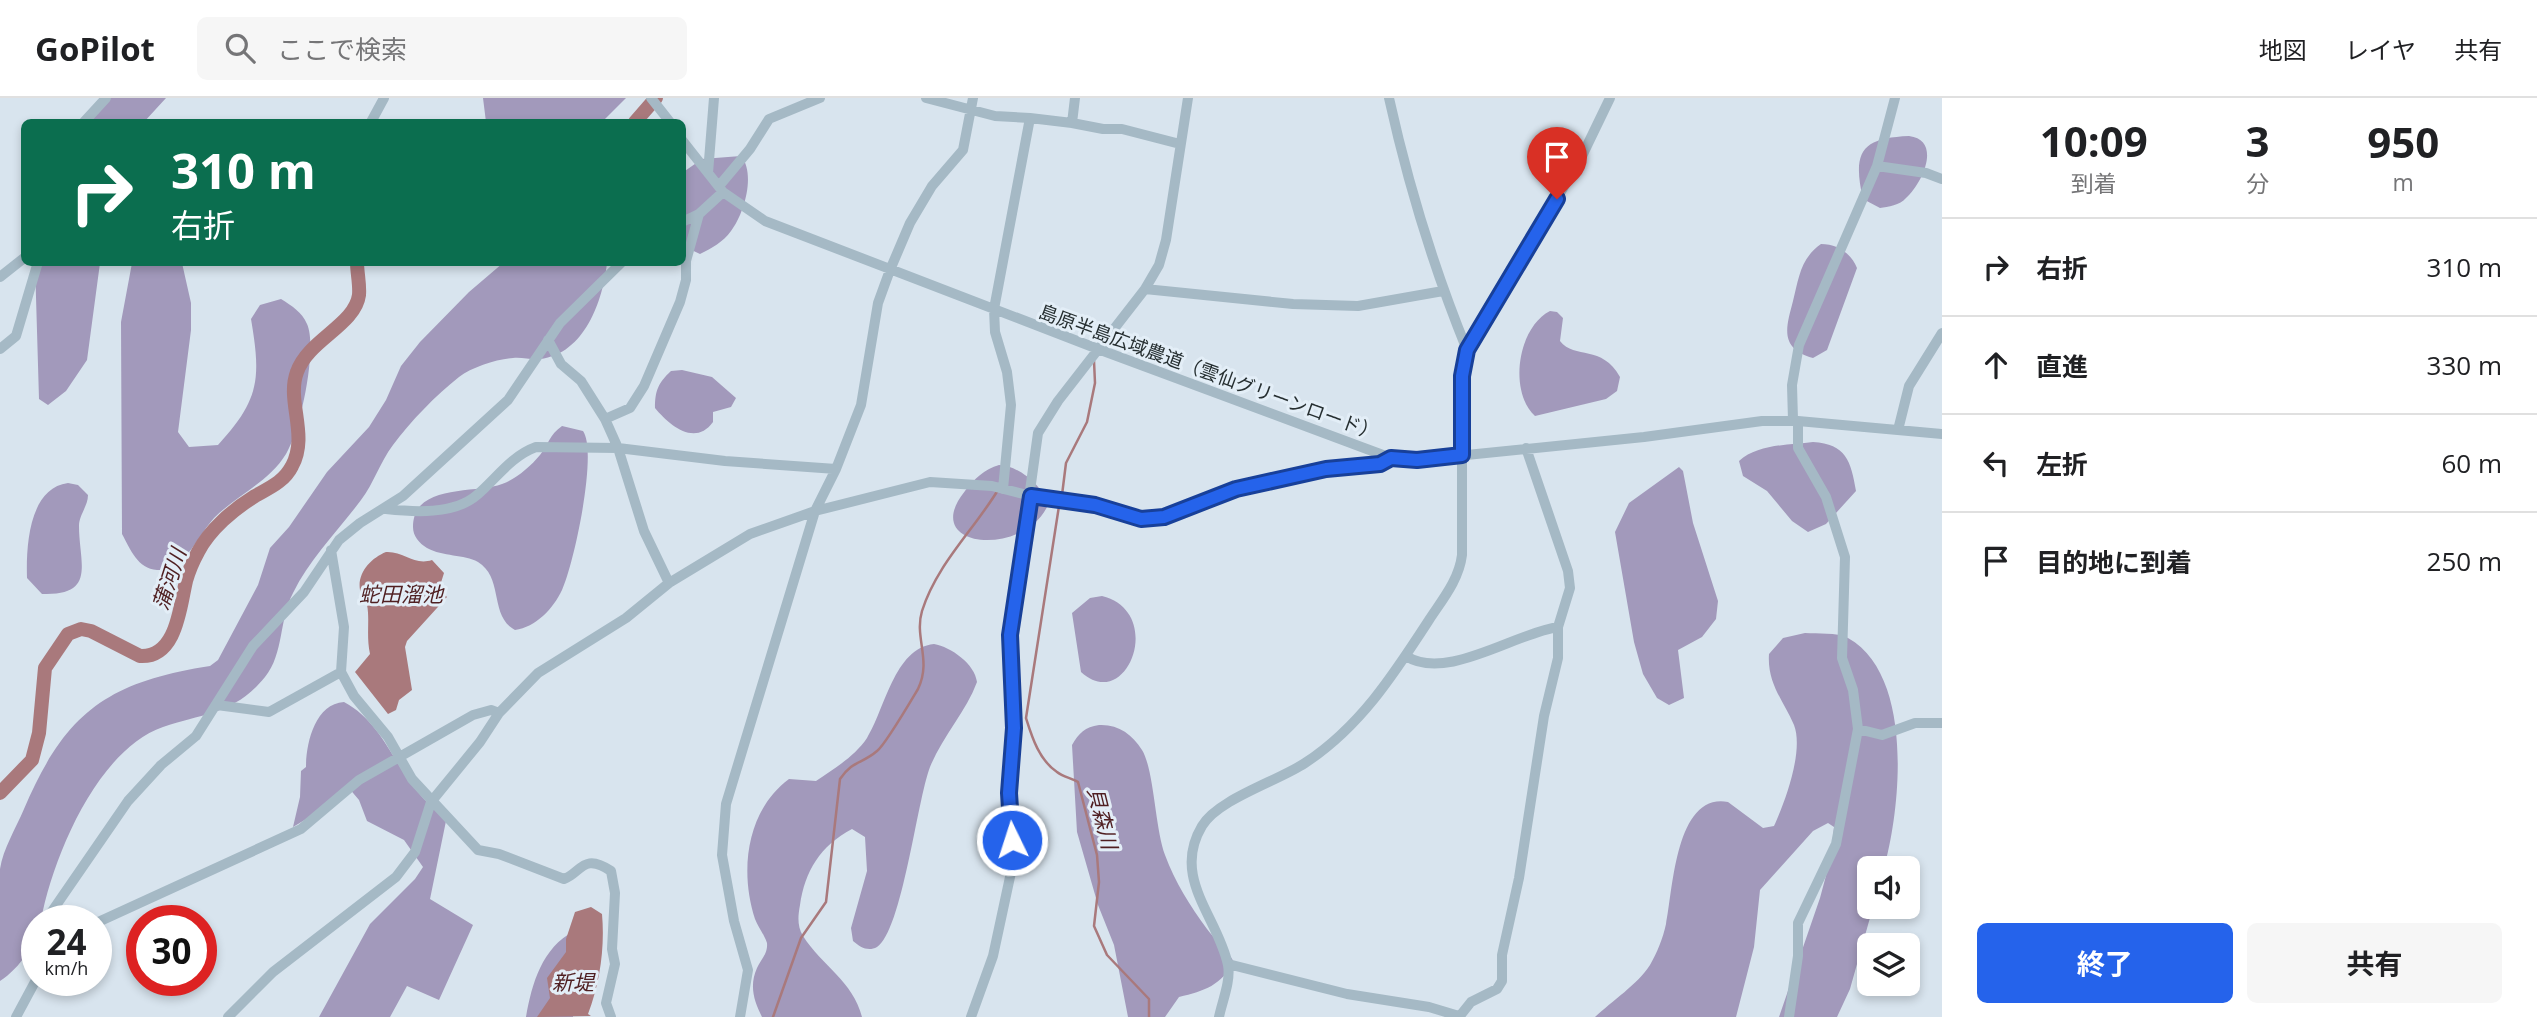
<!DOCTYPE html>
<html lang="ja">
<head>
<meta charset="utf-8">
<style>
  :root { --surface:#fff; --page:#f6f6f6; --text:#202124; --muted:#757577; --line:#e0e0e0; --accent:#2563eb }
  body { margin:0; font-family:"Open Sans","Noto Sans JP",sans-serif; background:var(--page); color:var(--text); height:100vh; display:flex; flex-direction:column; font-size:26px; white-space:nowrap }
  * { box-sizing:border-box; margin:0 }
  p { font-size:23px; color:var(--muted) }
  .icon { flex:none; width:38px; height:38px; fill:none; stroke:currentColor; stroke-width:2; stroke-linecap:round; stroke-linejoin:round }
  .map { position:relative; flex:1; overflow:hidden }
  .drawer { display:flex; flex-direction:column; background:var(--surface); width:595px }
  .drawer>* { flex:none }
  .banner { position:absolute; left:21px; top:21px; width:665px; height:147px; border-radius:10px; box-shadow:0 4px 10px #0003; background:#0b6e4f; color:#fff; overflow:hidden }
  .fabs { position:absolute; left:1857px; top:758px; display:grid; gap:14px }
  .fabs a { display:grid; place-items:center; width:63px; height:63px; border-radius:10px; background:var(--surface); box-shadow:0 4px 10px #0003; font-size:35px }
  .speed { position:absolute; left:21px; top:807px; display:flex; gap:14px; font-size:35px; font-weight:700; text-align:center }
  .speed>* { display:grid; place-content:center; width:91px; height:91px; border-radius:50%; background:var(--surface); box-shadow:0 4px 10px #0003; line-height:1 }
  .speed small { font-size:18px; font-weight:400 }
  .speed .limit { border:10px solid #d22; background:#fff; color:#111 }
  .pin { position:absolute; display:grid; place-items:center; width:60px; height:60px; color:#fff; margin:-72px -30px; border-radius:50% 50% 50% 0; rotate:-45deg; box-shadow:0 0 7px #0007 }
  .pin .icon { rotate:45deg }
  .me { position:absolute; width:77px; margin:-38px; rotate:356deg; stroke-linejoin:round; filter:drop-shadow(0 0 5px #0008) }
  .turn { display:flex; align-items:center; gap:24px; height:147px; padding:0 35px; font-size:32px }
  .turn .icon { width:91px; height:91px; stroke-width:2.5 }
  .turn b { display:block; font-size:49px; line-height:60px }
  .eta { display:flex; justify-content:space-evenly; align-items:center; height:119px; text-align:center }
  .eta b { font-size:42px; font-weight:700; line-height:49px }
  .primary-button { display:flex; gap:14px; margin-top:auto; padding:14px 35px }
  .primary-button a { flex:1; height:80px; border-radius:10px; background:var(--accent); color:#fff; font-size:28px; font-weight:700; line-height:80px; text-align:center }
  .primary-button a+a { background:var(--page); color:var(--text) }
  ul { padding:0; list-style:none }
  li { display:flex; align-items:center; gap:21px; height:98px; padding:0 35px; border-top:2px solid var(--line) }
  li div { flex:1 }
  li b { display:block; font-size:26px }
  li em { font-style:normal }
  header { display:flex; align-items:center; gap:42px; box-sizing:border-box; height:98px; padding:0 35px; background:var(--surface); border-bottom:2px solid var(--line) }
  header strong { font-size:33px }
  nav { display:flex; gap:38px; margin-inline-start:auto; font-size:24px }
  .search { width:490px; height:63px; background:var(--page); display:flex; align-items:center; gap:18px; box-sizing:border-box; padding:0 24px; border-radius:10px; color:var(--muted); font-size:26px }
  main { display:flex; flex:1; min-height:0 }
  .map>svg:first-child { display:block }
  .green { fill:#a299bb }
  .water { fill:#a9797c }
  .lines { fill:none; stroke-linecap:round; stroke-linejoin:round }
  .stream { stroke:#a9797c; stroke-width:2.5 }
  .river { stroke:#a9797c; stroke-width:14 }
  .minor { stroke:#a5b9c5; stroke-width:10 }
  .route-casing { stroke:#184099; stroke-width:18 }
  .route { stroke:#2563eb; stroke-width:12 }
  .labels { text-anchor:middle; dominant-baseline:central; stroke-width:6; stroke-linejoin:round; paint-order:stroke }
  .street-label { font-size:19px; fill:#262f31; stroke:#e3eef7 }
  .water-label { font-size:21px; font-style:italic; fill:#4f1f21; stroke:#e3eef7 }
</style>
</head>
<body>
<header>
<strong>GoPilot</strong>
<div class="search"><svg class="icon" aria-label="search" viewBox="0 0 24 24"><circle cx="10" cy="10" r="6"/><path d="M15 15l6 6"/></svg>ここで検索</div>
<nav><a>地図</a><a>レイヤ</a><a>共有</a></nav>
</header>
<main>
<div class="map">
<svg width="1942" height="919" viewBox="0 0 1942 919">
  <rect width="100%" height="100%" fill="#d8e4ee"/>
  <path class="green" d="M102,0h64l-22,24h-56z
    M483,0h143l-24,24h-116z
    M1909,38c33,4 14,47 -3,62 -6,7 -18,9 -26,10l-17,-9c-11,-48 -1,-61 46,-63z
    M741,58c15,18 3,58 -10,75 -8,11 -19,17 -31,23l-17,-8 -1,-73 20,-14z
    M1821,146c16,0 30,9 36,24l-30,82 -14,8c-34,-10 -27,-30 -20,-57 6,-23 7,-42 28,-57z
    M35,165h65l-13,97 -21,31 -18,14 -9,-6z
    M132,165h50l9,40v27l-13,102 11,15 29,-2c42,-45 43,-67 33,-126l9,-14 21,-6c11,7 21,13 26,25 11,24 -7,108 -21,130 -17,28 -49,41 -72,64 -15,16 -30,54 -57,52 -19,-1 -27,-21 -35,-36l-1,-212z
    M503,165h104c-4,37 -22,91 -67,96 -9,1 -18,-2 -27,-1 -16,1 -41,9 -54,19 -23,18 -49,45 -66,68 -13,17 -19,38 -32,55 -23,31 -51,58 -68,93 -14,26 -9,61 -28,84 -30,37 -61,36 -102,50 -66,23 -110,130 -122,193h-4c0,24 -17,48 -37,61 0,-32 0,-84 0,-112 3,-20 16,-41 24,-60 41,-96 83,-127 186,-143l8,-6 40,-75 12,-37 19,-21 38,-55 42,-45 17,-27 15,-34 19,-24 49,-50z
    M1550,213l7,1 6,6 -3,23c15,19 42,3 60,36l-3,14 -11,8 -71,17c-27,-25 -17,-89 15,-105z
    M682,272l30,7 24,21 -5,9 -18,5v10c-18,25 -44,3 -58,-14 0,-17 3,-25 16,-37z
    M562,328l21,5c15,21 -9,133 -21,159 -9,19 -26,37 -47,40 -26,-14 -11,-52 -37,-68 -14,-8 -35,-5 -51,-14 -8,-5 -14,-12 -14,-21 0,-44 63,-33 89,-43 14,-5 28,-17 38,-29 9,-11 9,-20 22,-29z
    M1813,344c33,2 38,19 43,49l-30,33 -18,8 -16,-11 -25,-30 -24,-15 -4,-15c19,-17 50,-16 74,-19z
    M999,367c19,0 45,22 49,40 -24,53 -130,44 -83,-14 9,-12 20,-22 34,-26z
    M1679,369l4,4 10,52 25,78 -2,18 -14,18 -24,13 6,48 -15,7 -12,-7 -14,-24 -9,-32 -19,-110 14,-29z
    M68,385l10,2 10,10c0,11 -9,20 -9,31 0,37 18,70 -37,68l-15,-16c-1,-32 2,-90 41,-95z
    M1102,498c64,16 25,118 -21,76l-9,-59 18,-15z
    M1805,535c13,1 31,-1 43,5 66,37 53,169 36,230h-15v38l4,1 -23,82 -13,28h-58l41,-119 11,-41 3,-30 -6,-4 -15,8 -53,59 -6,57 -18,70h-141c17,-16 43,-33 55,-52 7,-12 13,-27 16,-41 7,-32 9,-132 62,-122l35,26 11,-2c11,-24 30,-75 20,-101 -11,-25 -27,-42 -25,-71l14,-16z
    M934,546c17,3 41,20 43,38 -11,30 -35,55 -47,85 -13,34 -28,164 -53,180 -9,5 -17,0 -24,-6l-2,-13 16,-57 -2,-34 -13,-8c-32,17 -47,42 -52,76 -2,11 -3,21 3,31 19,30 50,45 59,81h-100c-8,-16 -13,-31 -5,-49 4,-9 11,-14 10,-25 -3,-9 -9,-16 -12,-24 -16,-49 -8,-109 34,-140l27,2c18,-12 39,-25 51,-43 18,-28 27,-90 67,-94z
    M344,604c36,19 48,58 72,88 9,11 20,21 30,31l-16,78 43,26 -34,75 -32,-14 -17,31h-71l51,-93 45,-45 8,-12 -19,-27 -37,-19 -8,-21 -11,-13 -30,25 -25,15 7,-30 1,-26 5,-4c0,-24 9,-63 38,-65z
    M1099,627c19,-1 33,9 43,25 12,19 13,78 23,105 10,27 25,51 42,74 8,11 20,21 27,33 -13,23 -29,29 -55,35l-14,20h-37l-14,-72 -16,-40 -21,-73 -5,-87c7,-12 13,-18 27,-20z
    M574,833l-1,86h-47c6,-34 16,-69 48,-86z"/>
  <path class="water" d="M386,454c18,-1 28,14 46,8l12,13 -5,16 8,8 -40,44 -2,6 7,43 -13,10 -3,10 -8,4 -33,-42 15,-18c-4,-18 0,-35 -3,-49 -1,-6 -6,-10 -7,-15 -3,-17 11,-32 26,-38z
    M591,809l11,7c3,33 -2,69 -14,100l3,2 -54,1 13,-19 -3,-20 19,-26v-13l9,-27z"/>
  <g class="lines">
    <path class="stream" d="M1062,397l4,-32 21,-41 8,-39 -1,-22
      M1059,408l-33,212c6,19 13,42 31,54 6,5 15,6 21,10l19,73 2,27 -5,44 13,29 42,44v18
      M773,919l28,-79 25,-36 14,-123c13,-19 22,-15 37,-28 8,-6 35,-52 41,-62 14,-29 -4,-51 4,-78 15,-47 51,-80 76,-121"/>
    <path class="river" d="M635,24l21,-24
      M0,695l32,-33 7,-27 6,-65 23,-34 13,-5 10,2 49,25c37,2 40,-50 46,-75 3,-11 7,-20 12,-29 12,-23 36,-43 57,-56 14,-8 29,-14 37,-30 17,-31 -6,-65 5,-94 11,-32 58,-47 62,-77 1,-11 -2,-22 -2,-33"/>
    <path class="minor" d="M651,0l19,24
      M926,0l69,18 35,2
      M1389,0c19,86 45,171 78,252
      M84,24l22,-24
      M371,24l13,-24
      M1072,25l31,6h19l58,15
      M682,42l41,52 42,29 333,128 293,109 26,2 227,-23 118,-16h36l144,13
      M1877,68l49,7 16,6
      M708,75l6,-75
      M719,88l31,-37 19,-30 51,-21
      M682,124l17,-8 24,-22
      M0,179l24,-19
      M1145,191l148,15 65,2 85,-15
      M548,242l13,24 20,17 24,38 13,29 26,83 25,52
      M0,251l16,-13 22,-74
      M605,321l25,-11 14,-22 36,-84 6,-22v-19l13,-47
      M1793,322l-1,-35 7,-40 78,-179 18,-68
      M1898,332l11,-44 33,-53
      M1003,391l8,-84 -4,-33 -12,-40 -1,-23 36,-191 42,5 3,-25
      M386,411c27,3 68,6 91,-14 19,-16 34,-39 59,-48l82,1 107,13 111,8
      M331,452l13,77 -3,45 13,24 34,41 24,42 66,71 21,4 65,25c17,-6 19,-27 47,-8l4,22 -3,56 3,15 -9,39 5,14
      M1406,558c40,26 109,-23 152,-29
      M217,607l52,7 72,-40
      M1858,631l24,6 33,-12h27
      M46,822l82,-119 33,-36 35,-29 57,-90 51,-54 35,-52 21,-17 43,-27 105,-96 52,-77 62,-61
      M96,825l205,-94 58,-49 114,-65 18,-5 8,3
      M1228,866l119,30 82,13 30,9
      M16,919l21,-39
      M228,919l45,-45 123,-95 19,-25 16,-50 49,-60 19,-29 39,-40 88,-55 43,-35 81,-49 65,-23 115,-29 62,4 39,10 64,9 46,14 23,-2 72,-27 90,-21 54,-5 11,-6
      M740,919l8,-47 -14,-49 -12,-66 4,-51 89,-293 21,-42 25,-64 17,-102 12,-33 20,-47 22,-37 31,-36 10,-52
      M971,919l22,-61 20,-93 -4,-70 5,-65 -4,-93 28,-202 20,-32 87,-112 14,-24 7,-25 22,-142
      M1219,919c3,-15 12,-36 9,-52 -10,-48 -57,-87 -26,-139 16,-27 76,-45 103,-63 55,-36 89,-89 124,-143 13,-20 30,-40 33,-65v-179l5,-26 115,-194 28,-58
      M1459,919l12,-15 26,-13 5,-8v-26l17,-77 25,-162 14,-58v-31l12,-39 -2,-17 -42,-123
      M1789,919l9,-61v-33l38,-79 22,-115 -5,-39 -11,-32 3,-101 -19,-60 -28,-49v-27"/>
  </g>
  <g class="lines">
    <g class="route-casing">
      <path id="route" d="M1012,742l-3,-47 5,-65 -4,-93 21,-139 64,9 46,14 23,-2 72,-28 90,-20 54,-5 11,-6 26,2 45,-5v-79l5,-26 90,-151"/>
    </g>
    <use href="#route" class="route"/>
  </g>
  <g class="labels">
    <g class="street-label">
      <text transform="translate(1209 274) rotate(20)">島原半島広域農道（雲仙グリーンロード）</text>
    </g>
    <g class="water-label">
      <text transform="translate(169 481) rotate(-72)">蒲河川</text>
      <text x="401" y="496">蛇田溜池</text>
      <text transform="translate(1103 720) rotate(76)">貝森川</text>
      <text x="573" y="884">新堤</text>
    </g>
  </g>
</svg>
<div class="fabs">
<a><svg class="icon" aria-label="sound" viewBox="0 0 24 24"><path d="M4 9h4l5-4v14l-5-4H4zM17 9q2 3 0 6"/></svg></a>
<a><svg class="icon" aria-label="layers" viewBox="0 0 24 24"><path d="M12 4l9 5-9 5-9-5zM3 14l9 5 9-5"/></svg></a>
</div>
<div class="speed"><div>24<small>km/h</small></div><div class="limit">30</div></div>
<div class="pin" style="left:1557px;top:101px;background:#d93025"><svg class="icon" aria-label="arrive" viewBox="0 0 24 24"><path d="M6 21V4h12l-3 4 3 4H6"/></svg></div>
<svg class="me" style="left:1012px;top:742px" viewBox="-20 -20 40 40"><circle r="17" fill="#2563eb" stroke="#fff" stroke-width="3"/><path d="M0-11L8 9 0 5-8 9z" fill="#fff"/></svg>
<div class="banner">
<div class="turn"><svg class="icon" aria-label="right" viewBox="0 0 24 24"><path d="M7 20v-9h11M14 6l5 5-5 5"/></svg><div><b>310 m</b>右折</div></div>
</div>
</div>
<section class="drawer">
<div class="eta">
<div><b>10:09</b><p>到着</p></div>
<div><b>3</b><p>分</p></div>
<div><b>950</b><p>m</p></div>
</div>
<ul>
<li><svg class="icon" aria-label="right" viewBox="0 0 24 24"><path d="M7 20v-9h11M14 6l5 5-5 5"/></svg><div><b>右折</b></div><em>310 m</em></li>
<li><svg class="icon" aria-label="ahead" viewBox="0 0 24 24"><path d="M12 20V5M6 11l6-6 6 6"/></svg><div><b>直進</b></div><em>330 m</em></li>
<li><svg class="icon" aria-label="left" viewBox="0 0 24 24"><path d="M17 20v-9H6M10 6l-5 5 5 5"/></svg><div><b>左折</b></div><em>60 m</em></li>
<li><svg class="icon" aria-label="arrive" viewBox="0 0 24 24"><path d="M6 21V4h12l-3 4 3 4H6"/></svg><div><b>目的地に到着</b></div><em>250 m</em></li>
</ul>
<div class="primary-button"><a>終了</a><a>共有</a></div>
</section>
</main>
</body>
</html>
